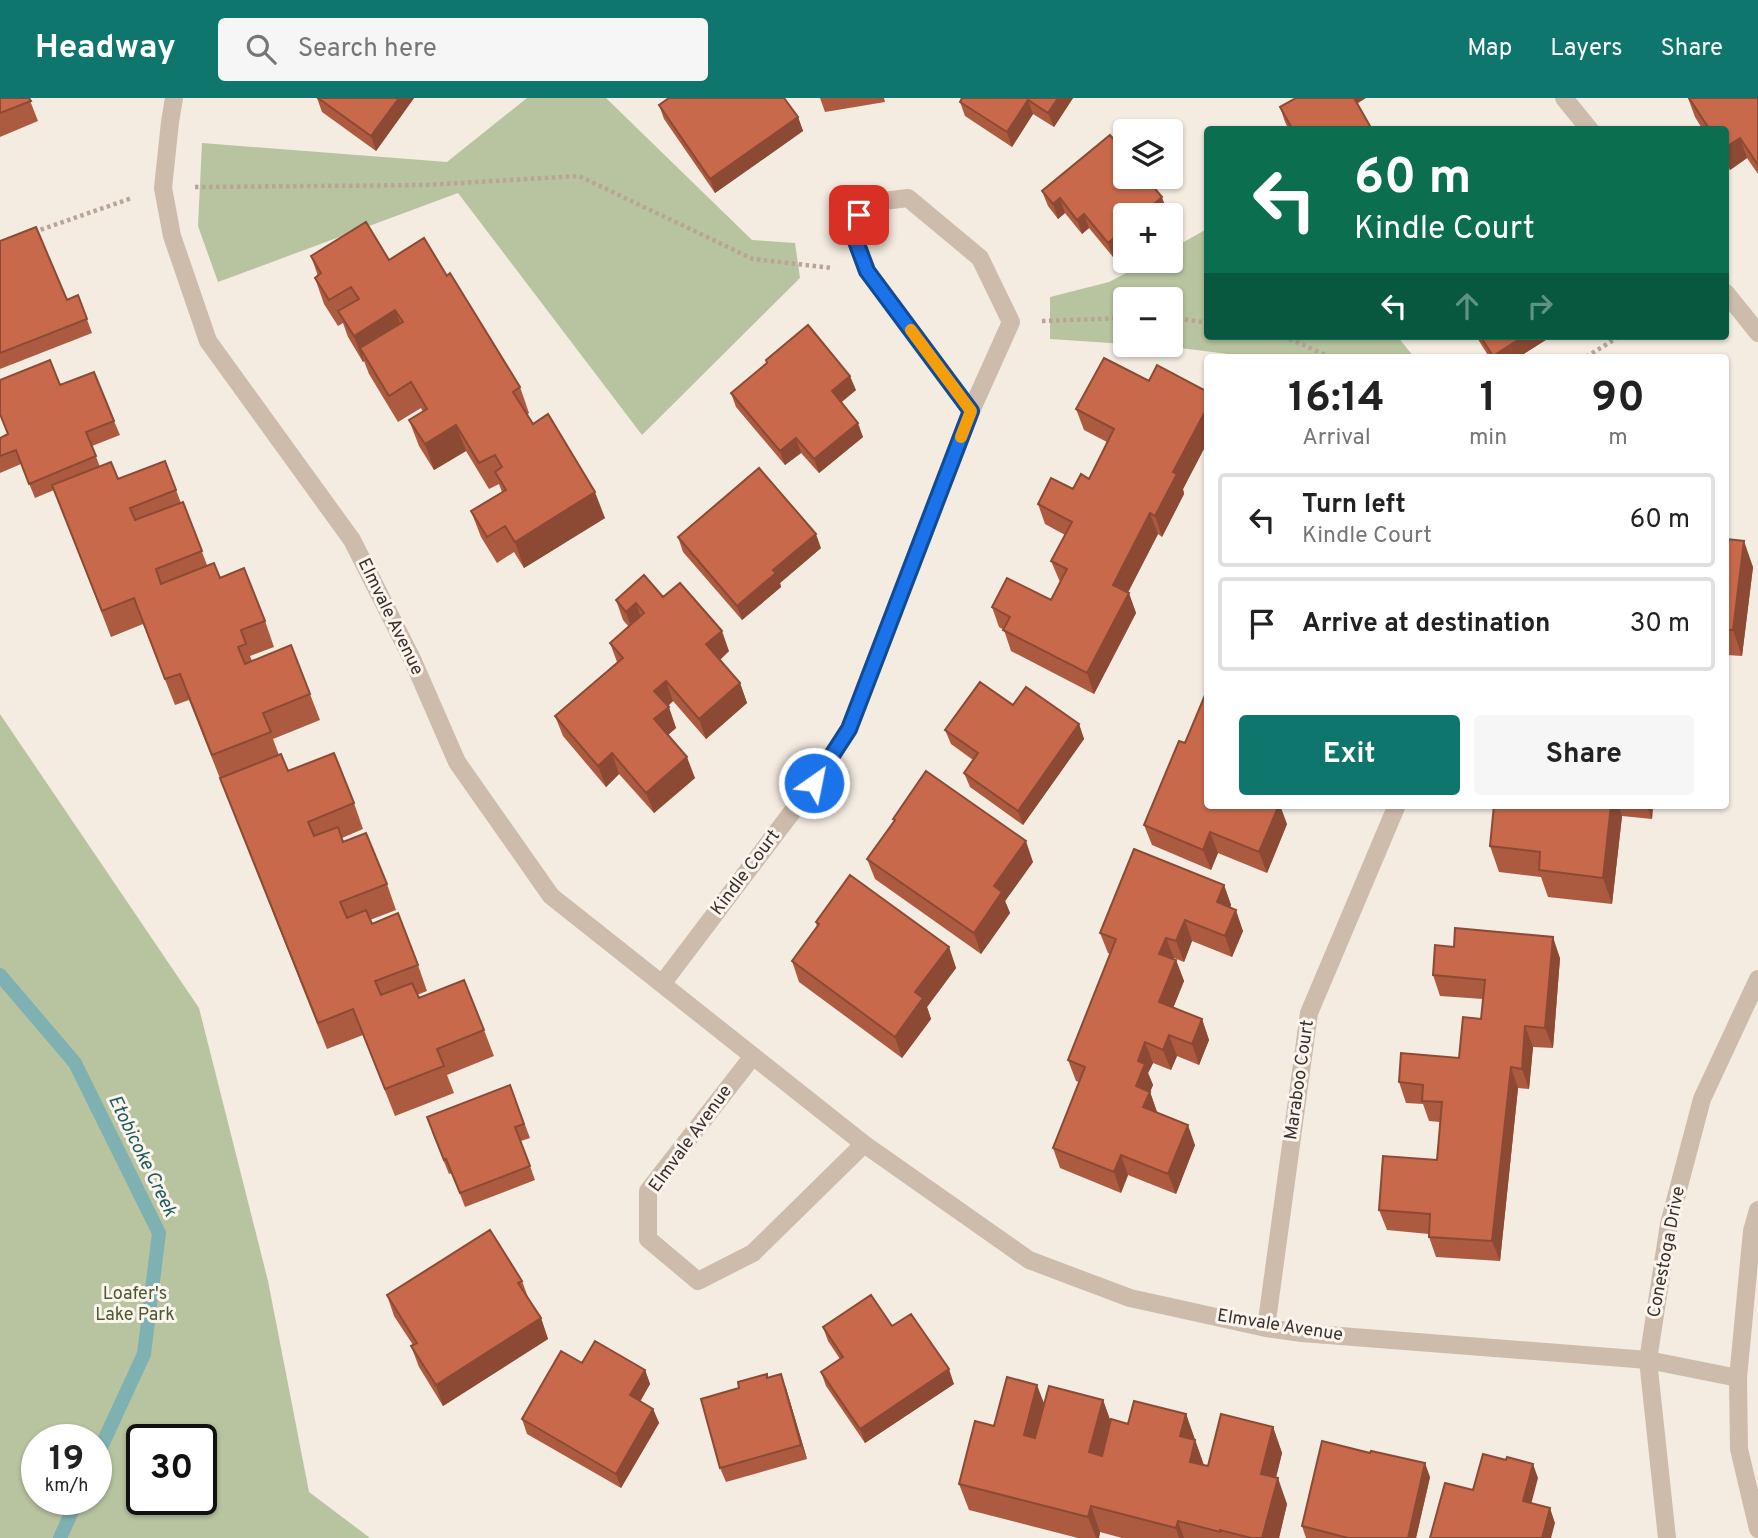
<!DOCTYPE html>
<html lang="en">
<head>
<meta charset="utf-8">
<style>
  :root { --surface:#fff; --page:#f6f6f6; --text:#222; --muted:#767676; --line:#e0e0e0; --accent:#0f766e }
  body { margin:0; font-family:Overpass,sans-serif; background:var(--page); color:var(--text); height:100vh; display:flex; flex-direction:column; font-size:26px; white-space:nowrap }
  * { box-sizing:border-box; margin:0 }
  p { font-size:23px; color:var(--muted) }
  .icon { flex:none; width:38px; height:38px; fill:none; stroke:currentColor; stroke-width:2; stroke-linecap:round; stroke-linejoin:round }
  .map { position:relative; flex:1; overflow:hidden }
  .sheet { position:absolute; left:1204px; top:256px; width:525px; height:455px; display:flex; flex-direction:column; background:var(--surface); border-radius:7px; box-shadow:0 2px 5px #0004 }
  .sheet>* { flex:none }
  .top-card { position:absolute; left:1204px; top:28px; width:525px; height:214px; border-radius:7px; box-shadow:0 2px 5px #0004; background:#0b6e4f; color:#fff; overflow:hidden }
  .buttons { position:absolute; left:1113px; top:21px; display:grid; gap:14px }
  .buttons a { display:grid; place-items:center; width:70px; height:70px; border-radius:7px; background:var(--surface); box-shadow:0 2px 5px #0004; font-size:35px }
  .speed { position:absolute; left:21px; top:1326px; display:flex; gap:14px; font-size:35px; font-weight:700; text-align:center }
  .speed>* { display:grid; place-content:center; width:91px; height:91px; border-radius:50%; background:var(--surface); box-shadow:0 2px 5px #0004; line-height:1 }
  .speed small { font-size:18px; font-weight:400 }
  .speed .limit { border:4px solid #111; border-radius:10px; background:#fff; color:#111 }
  .pin { position:absolute; display:grid; place-items:center; width:60px; height:60px; color:#fff; margin:-30px; border-radius:14px; box-shadow:0 4px 10px #0006 }
  .me { position:absolute; width:77px; margin:-38px; rotate:33deg; stroke-linejoin:round; filter:drop-shadow(0 0 5px #0008) }
  .turn { display:flex; align-items:center; gap:24px; height:147px; padding:0 35px; font-size:32px }
  .turn .icon { width:91px; height:91px; stroke-width:2.5 }
  .turn b { display:block; font-size:49px; line-height:60px }
  .lanes { display:flex; align-items:center; height:66px; padding:0 35px; background:#0003; justify-content:center; gap:35px; direction:ltr }
  .lanes .off { opacity:.35 }
  .eta { display:flex; justify-content:space-evenly; align-items:center; height:119px; text-align:center }
  .eta b { font-size:42px; font-weight:700; line-height:49px }
  .button { display:flex; gap:14px; margin-top:auto; padding:14px 35px }
  .button a { flex:1; height:80px; border-radius:7px; background:var(--accent); color:#fff; font-size:28px; font-weight:700; line-height:80px; text-align:center }
  .button a+a { background:var(--page); color:var(--text) }
  ul { padding:0; list-style:none }
  li { display:flex; align-items:center; gap:21px; height:94px; margin:0 14px 10px; padding:0 21px; border:4px solid var(--line); border-radius:7px }
  li div { flex:1 }
  li b { display:block; font-size:26px }
  li em { font-style:normal }
  header { display:flex; align-items:center; gap:42px; box-sizing:border-box; height:98px; padding:0 35px; background:var(--accent); color:#fff }
  header strong { font-size:33px }
  nav { display:flex; gap:38px; margin-inline-start:auto; font-size:24px }
  .search { width:490px; height:63px; background:var(--page); display:flex; align-items:center; gap:18px; box-sizing:border-box; padding:0 24px; border-radius:7px; color:var(--muted); font-size:26px }
  .map>svg:first-child { display:block }
  .green { fill:#b8c4a0; fill-rule:evenodd }
  .lines { fill:none; stroke-linecap:round; stroke-linejoin:round }
  .stream { stroke:#7fb0b2; stroke-width:14 }
  .path { stroke:#b9a596; stroke-width:4.5; stroke-dasharray:3.5 3.5; stroke-linecap:butt }
  .minor { stroke:#cdbbac; stroke-width:18 }
  .tertiary { stroke:#cdbbac; stroke-width:18 }
  .wall { fill:#ac5a40 }
  .shaded-wall { fill:#8c4a34 }
  .building { fill:#c8694b; stroke:#8c4a34; stroke-width:2 }
  .route-casing { stroke:#114b97; stroke-width:18 }
  .route { stroke:#1a73e8; stroke-width:12 }
  .slow { stroke:#f59e0b; stroke-width:12 }
  .labels { text-anchor:middle; dominant-baseline:central; stroke-width:6; stroke-linejoin:round; paint-order:stroke }
  .street-label { font-size:18px; fill:#3b302b; stroke:#fbf5ee }
  .park-label { font-size:18px; fill:#4a5a2e; stroke:#fbf5ee }
  .water-label { font-size:19px; font-style:italic; fill:#1f5a5e; stroke:#fbf5ee }
</style>
</head>
<body>
<header>
<strong>Headway</strong>
<div class="search"><svg class="icon" aria-label="search" viewBox="0 0 24 24"><circle cx="10" cy="10" r="6"/><path d="M15 15l6 6"/></svg>Search here</div>
<nav><a>Map</a><a>Layers</a><a>Share</a></nav>
</header>
<div class="map">
<svg width="1758" height="1440" viewBox="0 0 1758 1440">
  <rect width="100%" height="100%" fill="#f4ebe1"/>
  <path class="green" d="M527,0h79l146,142 43,3 5,35 -158,157 -184,-242 -240,89 -20,-56 4,-83 245,19z
    M1207,131l1,107h189l17,21h-162l-72,-9 -43,-3h34v-46h-46v45l-75,-5v-42l59,-15 40,-21h22v-12z
    M0,616l199,294 69,273 41,211 61,46h-370zM37,1342h59v60h-59zM142,1342h59v60h-59z"/>
  <g class="lines">
    <path class="stream" d="M0,877l75,88 84,170 -15,121 -48,104
      M60,1440l17,-38"/>
    <path class="path" d="M195,89l230,-2 154,-9 174,83 79,9
      M34,134l98,-34
      M1171,219l37,6
      M1042,223l83,-3
      M1283,238l47,21
      M1586,259l34,-21"/>
    <path class="minor" d="M174,0l-4,24 -7,66 9,48 36,105 144,199 61,121 44,101 94,134 313,248 165,116 101,38 136,30 36,5 346,27 90,18
      M662,886l152,-201 35,-54 122,-318 40,-89 -31,-64 -72,-60 -41,5 -16,25 16,43 104,140
      M753,958l-105,135v48l50,42 55,-28 111,-109
      M1266,1230l43,-315 88,-208"/>
    <path class="tertiary" d="M1564,0l26,32
      M1726,195l32,40
      M1758,1112l-6,21 -14,147 1,71 19,80
      M1667,1440l-19,-178 21,-136 33,-125 56,-120"/>
  </g>
  <path class="wall" d="M0,0h29l9,23 -38,16z
    M317,0h97l-38,53 -54,-39z
    M820,0h64l1,4 -60,10z
    M1073,0l-19,29 -21,-13 -21,33 -47,-31 -5,-14z
    M1688,0h70v76l-11,-16 -17,12 -4,-7v-33h-23l-8,-13z
    M1357,6l14,26h-82l-4,-8 -5,-15z
    M659,7l139,12 5,14 -88,62 -51,-74z
    M1042,93l125,20 -5,4h-37v32l-12,10 -24,-29 -7,6 -17,-21 -7,6 -10,-13z
    M0,143l67,59 11,-5 14,38 -92,36z
    M311,158l78,4 58,16 73,111 9,26 -2,2 6,9 72,94 -81,50 -10,-16 -17,11 -16,-26 -10,-26 31,-19 -3,-8 -10,5 -23,-38 -32,19 -15,-24 -10,-26 14,-8 -2,-4 -23,14 -29,-48 -5,-13 -1,1 -15,-25 -5,-14 -5,3 -14,-22 -9,-26 3,-2z
    M1476,238h76l-33,21h-30z
    M766,262l90,30 -15,12 22,35 -44,36 -18,-20 -16,12 -49,-58 -5,-14 36,-30z
    M1149,283l59,11v49l-25,48 1,5 -22,43 -4,-3 -30,58 8,21 -42,81 -83,-43 -7,-21 -5,-3 -7,-20 59,-7 9,-18 -9,-21 14,-26 -20,-11 -7,-20 35,-15 16,-10 18,-37 -23,-12 -8,-21z
    M60,287l54,36 6,14 -28,11 8,21 18,12 47,-18 16,42 2,-1 24,63 58,56 9,26 -24,9 2,5 58,33 10,26 -47,19 6,16 9,16 66,32 9,26 -21,9 1,4 44,42 9,26 -26,10 2,4 46,41 9,26 -10,4 2,3 65,32 10,26 -47,19 7,18 -59,23 -32,-81 -36,14 -138,-349 -14,5 -32,-81 -32,13 -57,-147 -19,8 -14,-34 -21,9v-35l8,-3z
    M678,439l143,11 -41,35 1,4 -39,33 -59,-68z
    M1726,441l27,28 -11,89 -15,-1 -1,14z
    M663,499l66,54 -9,9 20,23 7,20 -41,36 -33,-38 -5,5 8,22 -8,7 27,43 -41,35 -35,-39 -13,13 -43,-51 -8,-20 62,-54 -7,-19 19,-16 -6,-7 -7,-20z
    M1013,607l66,19 5,15 -61,86 -53,-38 -6,-14 9,-13 -22,-16 -6,-14z
    M1185,645l23,62 79,19 -20,49 -49,-20 -7,17 -59,-25 -8,-20z
    M1494,707h159l-1,14 -30,-3 -10,88 -64,-7 -7,-20 -42,-5 -9,-26z
    M893,721l140,43 -28,39 5,12 -29,41 -106,-75 -8,-20 27,-38z
    M1224,787l7,20 -1,3 13,23 -11,26 -40,-16 -8,21 -10,-4 -1,1 3,1 8,21 -11,27 29,11 7,21 -10,25 -22,-9 -6,14 -18,-7 -5,10 5,12 -3,7 7,20 38,33 -19,49 -48,-19 -7,18 -61,-25 -7,-20 26,-66 -3,-1 -8,-21 42,-106 -2,-1 -8,-20z
    M816,824l133,25 7,21 -29,39 4,12 -29,39 -103,-76 -7,-21 25,-34z
    M1560,860l-7,90 -20,-1 -4,42 -11,-1 -18,173 -64,-4 -7,-20v-3l-42,-4 -8,-20 58,-50 3,-38 -11,-1 -6,-17 -17,-1 -7,-21 60,-24 22,-39 2,-20 -43,-3 -7,-21z
    M510,987l20,53 -9,3 14,39 -70,27 -13,-34 -3,1 -17,-42z
    M522,1183l7,19 12,18 7,21 -105,67 -24,-39 -8,-21 2,-1 -19,-29 -7,-21z
    M892,1228l62,58 -89,59 -39,-57 -5,-14 19,-13 -12,-18 -5,-14z
    M582,1265l63,7 5,14 -10,17 13,8 6,14 -38,65 -94,-54 -5,-15z
    M768,1280l18,10 21,71 -81,23 -6,-14 19,-80z
    M1103,1302l8,22 17,2 58,-10 18,51 4,1 65,-39 9,26 -6,25 11,26 -8,34h-157l-22,-6 -1,6h-21l-109,-28 -10,-26 35,-58 50,-22z
    M1430,1379l-14,61h-110l-4,-12z"/>
  <path class="shaded-wall" d="M399,0h15l-38,53 -5,-15z
    M1058,0h15l-19,29 -6,-14z
    M1352,0h14l-11,7z
    M1028,2l5,14 -21,33 -5,-15z
    M798,19l5,14 -88,62 -5,-14z
    M1740,40l7,20 -17,12 -4,-13v-10z
    M1162,99l5,14 -5,4h-21z
    M1060,100l5,15 -7,6 -5,-15z
    M1084,116l5,14 -7,6 -5,-14z
    M1125,130v19l-12,10 -5,-14z
    M395,212l10,26 -45,12 4,13 -1,1 -9,-26z
    M1524,238h28l-33,21h-26v-1z
    M850,278l6,14 -19,16 -5,-15z
    M1208,308v35l-25,48 1,5 -22,43 -7,-21 18,-44z
    M858,325l5,14 -44,36 -5,-14z
    M456,327l10,26 -32,19 -9,-26z
    M796,340l5,15 -16,12 -5,-14z
    M595,394l10,26 -81,50 -9,-26z
    M1150,415l8,21 -37,72 -8,-21z
    M816,436l5,14 -41,35 1,4 -39,33 -5,-14 36,-36z
    M1744,443l9,26 -11,89 -9,-26z
    M1129,495l7,20 -42,81 -7,-21z
    M636,505l7,20 -10,9 -7,-20z
    M722,533l7,20 -15,14 -8,-21z
    M1726,552l1,5 -1,14z
    M666,583l7,20 -11,10 -8,-20z
    M740,585l7,20 -41,36 -7,-20z
    M669,609l7,21 -14,12 -8,-21z
    M1079,626l5,15 -61,86 -5,-14z
    M612,655l7,21 -13,13 -8,-21z
    M687,659l8,21 -41,35 -8,-20z
    M1279,707h1l7,19 -20,49 -8,-21z
    M1611,707h7l4,11 -10,88 -9,-26z
    M1646,707h7l-1,14z
    M1210,734l8,21 -7,17 -8,-20z
    M1026,743l7,21 -28,39 5,12 -29,41 -7,-21 20,-47z
    M1224,787l7,20 -7,18 -7,-21z
    M1236,812l7,21 -11,26 -7,-21z
    M1185,822l7,21 -8,21 -8,-21z
    M1553,839l7,21 -7,90 -8,-20z
    M1166,840l8,20 -7,17 -8,-21z
    M949,849l7,21 -29,39 4,12 -29,39 -7,-21 20,-45z
    M1176,862l8,21 -17,42 -8,-21z
    M1202,921l7,21 -10,25 -7,-21z
    M1525,928l8,21 -4,42 -7,-20z
    M1169,937l8,21 -6,14 -8,-20z
    M1145,944l8,21 -5,10 5,12 -3,7 7,20 -6,16 -15,-42 2,-25z
    M1511,969l7,21 -18,173 -8,-20z
    M1188,1027l7,20 -19,49 -8,-20z
    M1121,1057l7,20 -7,18 -7,-21z
    M541,1220l7,21 -105,67 -7,-21z
    M949,1271l5,15 -89,59 -5,-14z
    M645,1272l5,14 -14,25 -6,-14z
    M781,1276l5,14 21,71 -6,-14z
    M1037,1287l10,26 -14,50 -9,-26z
    M1103,1302l9,26 -13,52 -10,-26z
    M653,1311l6,14 -38,65 -5,-14z
    M1186,1316l18,52 -5,22 -19,-52z
    M1273,1329l9,26 -12,47 -9,-26z
    M1425,1365l5,14 -14,61h-8z
    M1533,1366l5,14 -10,38 -5,-15z
    M1278,1380l9,26 -8,34h-17z
    M1091,1408l9,26 -1,6h-3l-8,-21z
    M1550,1410l5,15 -4,15h-9z
    M1178,1423l6,17h-5l-3,-10z"/>
  <path class="building" d="M0,0h29l2,3 -31,12z
    M318,0h81l-28,38z
    M669,0h115l14,19 -88,62 -51,-74z
    M962,0h96l-10,15 -20,-13 -21,32 -47,-30z
    M1296,0h58l16,28 -6,4h-71l-13,-23z
    M1689,0h69v67l-18,-27 -14,9v-17h-16z
    M1110,37l15,18v24h20l17,20 -21,18h-16v13l-17,15 -24,-29 -7,6 -17,-22 -7,6 -11,-13z
    M366,124l23,38 35,-22 23,38 3,-3 70,114 -7,5 20,32 15,-10 47,78 -80,50 -10,-16 -18,11 -16,-26 35,-21 -11,-18 7,-5 -7,-12 -16,8 -23,-38 -31,19 -16,-24 18,-11 -16,-27 -22,14 -29,-48 43,-26 -8,-12 -41,26 -16,-25 21,-12 -8,-12 -22,13 -14,-22 6,-5 -10,-17z
    M36,129l31,73 11,-5 9,24 -87,34v-112z
    M808,227l42,51 -18,15 26,32 -44,36 -18,-21 -16,13 -49,-58 36,-30 -1,-3z
    M1480,238h44l-31,20z
    M1104,260l45,23 8,-16 51,27v14l-35,66 4,2 -22,42 -5,-3 -37,72 16,8 -42,80 -84,-43 7,-13 -18,-10 15,-29 44,22 16,-31 -16,-8 21,-39 -34,-18 13,-26 22,11 8,-15 8,5 25,-50 -38,-20z
    M50,262l10,25 34,-13 20,49 -28,11 10,24 -67,28 -13,-34 -16,6v-18l8,-4 -8,-20v-34z
    M165,363l11,29 -46,18 5,12 48,-18 19,49 -46,18 5,15 53,-21 6,15 24,-10 21,53 -24,9 5,14 -8,3 7,17 46,-19 19,49 -47,19 8,19 -59,23 -32,-81 -15,5 -31,-81 -32,13 -50,-126 59,-23 7,17z
    M759,370l57,66 -43,36 3,3 -39,33 -59,-69z
    M1726,441l18,2 -11,89h-7z
    M644,477l19,22 17,-14 42,48 -16,13 34,39 -41,36 -33,-38 -12,10 15,16 -15,12 33,38 -41,36 -34,-40 -14,13 -43,-50 68,-58 -13,-15 34,-30 -8,-10 -10,9 -10,-12z
    M980,584l33,23 13,-18 53,37 -61,87 -54,-38 14,-20 -33,-23z
    M1208,590v117h71l-20,47 -49,-20 -7,18 -59,-25 35,-84 6,2z
    M334,655l20,50 -46,19 6,14 24,-9 5,15 23,-9 21,51 -47,18 7,16 19,-8 6,14 26,-11 20,52 -43,16 6,14 31,-12 7,15 45,-18 20,50 -47,19 7,17 -59,23 -32,-80 -35,14 -98,-245 61,-24 7,17z
    M926,673l100,70 -32,45 8,6 -28,41 -107,-74 28,-39 -2,-1z
    M1494,707h117l-8,73 -64,-8 1,-18 -50,-6z
    M1134,751l90,36 -7,17 19,8 -11,26 -40,-16 -9,21 -10,-3 -7,16 17,6 -17,42 43,17 -10,25 -23,-9 -6,15 -18,-8 -7,19 7,3 -9,22 14,6 -7,15 45,18 -20,49 -47,-19 -7,17 -61,-24 32,-81 -17,-7 48,-121 -16,-6z
    M850,777l99,72 -34,45 8,6 -28,39 -103,-76 27,-37 -3,-2z
    M1455,830l98,9 -8,91 -20,-2 -3,43 -11,-2 -19,174 -63,-4 1,-23 -51,-4 4,-54 54,4 5,-58 -20,-1 1,-16 -24,-3 2,-29 58,5 4,-41 18,2 4,-39 -52,-5 2,-30 19,2z
    M510,987l14,39 -9,3 15,39 -70,27 -14,-34 -2,1 -17,-43z
    M490,1132l32,51 -4,2 23,35 -105,67 -25,-39 6,-3 -30,-48z
    M871,1197l21,31 19,-12 38,55 -89,60 -39,-57 22,-15 -20,-30z
    M595,1243l50,29 -15,25 23,14 -37,65 -94,-55 39,-68 21,12z
    M767,1276v4l14,-4 20,71 -81,23 -19,-69 38,-11 -1,-6z
    M1007,1279l30,8 -13,50 11,3 14,-52 54,14 -14,52 13,4 9,-37 17,5 6,-23 52,13 -6,22 15,4 -5,22 18,4 13,-52 52,13 -12,47 17,4 -16,60h-11l-31,-8v2l-42,-11 -2,7 -85,-22 -3,11 -129,-33 16,-63 19,5z
    M1322,1343l48,12 1,-2 54,12 -17,75h-60l-46,-12z
    M1483,1356l23,6 1,-3 26,7 -10,37 27,7 -8,30h-112l15,-55 28,7z"/>
  <g class="lines">
    <g class="route-casing">
      <path id="route" d="M814,685l35,-54 122,-318 -104,-140 -16,-43 8,-13"/>
    </g>
    <use href="#route" class="route"/>
    <path class="slow" d="M911,232l60,81 -10,26"/>
  </g>
  <g class="labels">
    <g class="street-label">
      <text transform="translate(390 519) rotate(64)">Elmvale Avenue</text>
      <text transform="translate(746 775) rotate(-53)">Kindle Court</text>
      <text transform="translate(1300 982) rotate(-82)">Maraboo Court</text>
      <text transform="translate(691 1041) rotate(-54)">Elmvale Avenue</text>
      <text transform="translate(1667 1154) rotate(-79)">Conestoga Drive</text>
      <text transform="translate(1280 1228) rotate(9)">Elmvale Avenue</text>
    </g>
    <g class="park-label">
      <text x="135" y="1196">Loafer's<tspan x="135" dy="21">Lake Park</tspan></text>
    </g>
    <g class="water-label">
      <text transform="translate(142 1058) rotate(64)">Etobicoke Creek</text>
    </g>
  </g>
</svg>
<div class="buttons">
<a><svg class="icon" aria-label="layers" viewBox="0 0 24 24"><path d="M12 4l9 5-9 5-9-5zM3 14l9 5 9-5"/></svg></a>
<a>+</a>
<a>−</a>
</div>
<div class="speed"><div>19<small>km/h</small></div><div class="limit">30</div></div>
<div class="pin" style="left:859px;top:117px;background:#d93025"><svg class="icon" aria-label="arrive" viewBox="0 0 24 24"><path d="M6 21V4h12l-3 4 3 4H6"/></svg></div>
<svg class="me" style="left:814px;top:685px" viewBox="-20 -20 40 40"><circle r="17" fill="#1a73e8" stroke="#fff" stroke-width="3"/><path d="M0-11L8 9 0 5-8 9z" fill="#fff"/></svg>
<div class="top-card">
<div class="turn"><svg class="icon" aria-label="left" viewBox="0 0 24 24"><path d="M17 20v-9H6M10 6l-5 5 5 5"/></svg><div><b>60 m</b>Kindle Court</div></div>
<div class="lanes"><svg class="icon" aria-label="left" viewBox="0 0 24 24"><path d="M17 20v-9H6M10 6l-5 5 5 5"/></svg><svg class="icon off" aria-label="ahead" viewBox="0 0 24 24"><path d="M12 20V5M6 11l6-6 6 6"/></svg><svg class="icon off" aria-label="right" viewBox="0 0 24 24"><path d="M7 20v-9h11M14 6l5 5-5 5"/></svg></div>
</div>
<section class="sheet">
<div class="eta">
<div><b>16:14</b><p>Arrival</p></div>
<div><b>1</b><p>min</p></div>
<div><b>90</b><p>m</p></div>
</div>
<ul>
<li><svg class="icon" aria-label="left" viewBox="0 0 24 24"><path d="M17 20v-9H6M10 6l-5 5 5 5"/></svg><div><b>Turn left</b><p>Kindle Court</p></div><em>60 m</em></li>
<li><svg class="icon" aria-label="arrive" viewBox="0 0 24 24"><path d="M6 21V4h12l-3 4 3 4H6"/></svg><div><b>Arrive at destination</b></div><em>30 m</em></li>
</ul>
<div class="button"><a>Exit</a><a>Share</a></div>
</section>
</div>
</body>
</html>
